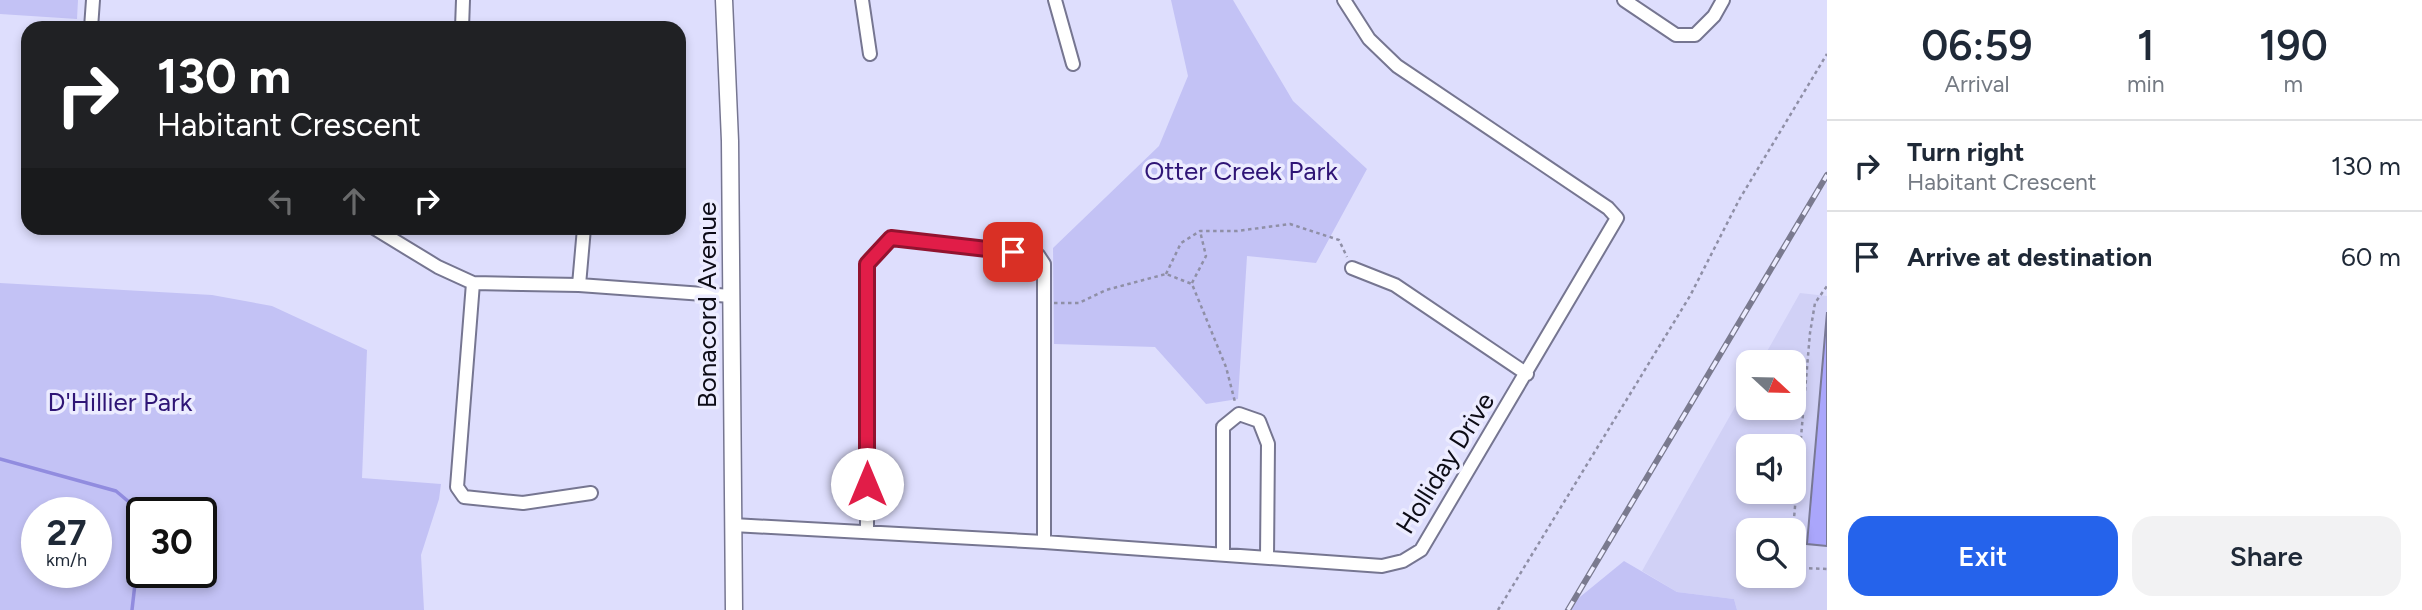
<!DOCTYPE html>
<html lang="en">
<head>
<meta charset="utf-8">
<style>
  :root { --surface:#fff; --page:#f2f2f3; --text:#1f2937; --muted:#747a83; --line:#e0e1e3; --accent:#2563eb }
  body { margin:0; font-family:Figtree,sans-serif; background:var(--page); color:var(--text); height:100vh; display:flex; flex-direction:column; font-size:26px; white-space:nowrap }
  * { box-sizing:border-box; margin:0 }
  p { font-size:23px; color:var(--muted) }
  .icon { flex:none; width:38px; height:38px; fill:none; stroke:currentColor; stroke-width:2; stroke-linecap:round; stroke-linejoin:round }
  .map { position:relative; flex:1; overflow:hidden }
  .drawer { display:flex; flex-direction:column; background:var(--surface); width:595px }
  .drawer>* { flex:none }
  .top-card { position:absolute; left:21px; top:21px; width:665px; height:214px; border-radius:21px; box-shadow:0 4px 10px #0003; background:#202124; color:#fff; overflow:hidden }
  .needle { width:46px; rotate:112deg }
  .buttons { position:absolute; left:1736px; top:350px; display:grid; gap:14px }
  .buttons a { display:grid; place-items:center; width:70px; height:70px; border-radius:14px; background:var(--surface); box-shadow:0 4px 10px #0003; font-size:35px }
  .speed { position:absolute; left:21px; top:497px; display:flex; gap:14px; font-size:35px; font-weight:700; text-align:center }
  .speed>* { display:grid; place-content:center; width:91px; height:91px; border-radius:50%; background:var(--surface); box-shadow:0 4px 10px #0003; line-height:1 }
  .speed small { font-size:18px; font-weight:400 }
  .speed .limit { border:4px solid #111; border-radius:10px; background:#fff; color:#111 }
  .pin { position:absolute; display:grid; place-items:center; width:60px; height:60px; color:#fff; margin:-30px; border-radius:14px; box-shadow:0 4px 10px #0006 }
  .me { position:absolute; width:77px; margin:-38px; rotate:0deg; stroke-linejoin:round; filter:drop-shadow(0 0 5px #0008) }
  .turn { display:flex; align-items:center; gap:24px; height:147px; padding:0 21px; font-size:32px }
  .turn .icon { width:91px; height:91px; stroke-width:2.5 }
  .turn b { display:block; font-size:49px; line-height:60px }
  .lanes { display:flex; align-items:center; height:66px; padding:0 21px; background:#0003; justify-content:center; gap:35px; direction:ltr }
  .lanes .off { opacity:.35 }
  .eta { display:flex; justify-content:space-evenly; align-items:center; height:119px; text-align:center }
  .eta b { font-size:42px; font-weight:600; line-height:49px }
  .cta { display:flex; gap:14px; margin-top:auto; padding:14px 21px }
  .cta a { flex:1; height:80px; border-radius:21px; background:var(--accent); color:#fff; font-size:28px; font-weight:600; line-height:80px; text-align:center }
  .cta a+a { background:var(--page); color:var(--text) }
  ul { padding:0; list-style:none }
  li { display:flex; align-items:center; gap:21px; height:91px; padding:0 21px; border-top:2px solid var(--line) }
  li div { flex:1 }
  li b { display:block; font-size:26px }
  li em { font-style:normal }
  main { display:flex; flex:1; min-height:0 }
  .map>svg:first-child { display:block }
  .built { fill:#d1d1f6; fill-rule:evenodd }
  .green { fill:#c3c2f5; fill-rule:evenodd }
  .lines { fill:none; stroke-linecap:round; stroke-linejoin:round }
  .stream { stroke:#918cdf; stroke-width:3.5 }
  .building { fill:#aaa6fb; stroke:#797995; stroke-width:2 }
  .minor-casing { stroke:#767691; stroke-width:16 }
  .tertiary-casing { stroke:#767691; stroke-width:19 }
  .path { stroke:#8f8fa6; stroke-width:2.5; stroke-dasharray:3.5 3.5; stroke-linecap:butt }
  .minor { stroke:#fff; stroke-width:12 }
  .tertiary { stroke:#fff; stroke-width:16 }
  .rail-casing { stroke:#7a7a8f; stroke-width:6 }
  .rail { stroke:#ececff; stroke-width:3.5; stroke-dasharray:10; stroke-linecap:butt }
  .route-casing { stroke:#92132f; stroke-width:18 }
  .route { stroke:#e11d48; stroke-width:12 }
  .labels { text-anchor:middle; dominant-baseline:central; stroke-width:7; stroke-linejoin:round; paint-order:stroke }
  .park-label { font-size:26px; fill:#2f1576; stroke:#ececff }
  .street-label { font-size:26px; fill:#0d0c16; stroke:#ececff }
</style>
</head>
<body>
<main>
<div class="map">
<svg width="1827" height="610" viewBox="0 0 1827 610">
  <rect width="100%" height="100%" fill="#dedefd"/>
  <path class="built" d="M1800,293l27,3v314h-90l-3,-11 -57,-7 -35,-21 106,-187v24h46v-46h-33zM1748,446h46v46h-46zM1748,530h46v46h-46z"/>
  <path class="green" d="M0,0h78l-1,19 -77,-5z
    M1171,0h62l60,101 74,68 -51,94 -69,-7 -9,143 -32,5 -51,-57 -101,-3 -1,-96 106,-102 29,-70z
    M0,283l212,12 60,11 95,44 -5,128 79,6 -2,15 -18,56 3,55h-424zM37,513h59v59h-59zM142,513h59v59h-59z
    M1624,561l53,31 57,7 3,11h-173z"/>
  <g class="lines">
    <path class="stream" d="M0,459l116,32 26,22
      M132,610l10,-88"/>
  </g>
  <path class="building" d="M1827,312v234l-20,-2z"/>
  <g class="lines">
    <g class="minor-casing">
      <path id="minor" d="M862,0l8,54
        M1055,0l18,64
        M1624,0l52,35h19l19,-19 9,-16
        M91,28l2,-28
        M462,28l1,-28
        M374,228l64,39 35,16 106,2 152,11
        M1352,268l43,17 132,89
        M473,283l-16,204 7,10 59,6 68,-10
        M579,285l5,-57
        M733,525l311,17 338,24 21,-5 18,-11 196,-332 -9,-10 -211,-142 -28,-27 -25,-39
        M867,532v-268l24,-26 147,17 6,9v278
        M1223,554v-127l16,-13 20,7 9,23 -1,113"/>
    </g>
    <g class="tertiary-casing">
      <path id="tertiary" d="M724,0l6,141 4,469"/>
    </g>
    <path class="path" d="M1166,274l15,-31 19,-12h37l53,-7 49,16 8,17
      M1192,283l14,-27 -6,-25
      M1054,303h25l27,-13 60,-16 26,10 34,83 9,35
      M1793,530l17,-197 5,-30 12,-17
      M1794,556l9,12 24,1
      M1498,610l192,-314 49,-96 88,-146"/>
    <use href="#minor" class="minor"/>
    <use href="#tertiary" class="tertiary"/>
    <g class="rail-casing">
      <path id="rail" d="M1568,610l259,-435"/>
    </g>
    <use href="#rail" class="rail"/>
  </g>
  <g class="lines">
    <g class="route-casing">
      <path id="route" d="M867,484v-220l24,-26 122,14"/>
    </g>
    <use href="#route" class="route"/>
  </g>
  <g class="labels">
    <g class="park-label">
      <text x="1241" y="171">Otter Creek Park</text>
      <text x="120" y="402">D'Hillier Park</text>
    </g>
    <g class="street-label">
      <text transform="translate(707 305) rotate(-90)">Bonacord Avenue</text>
      <text transform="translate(1445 463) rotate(-58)">Holliday Drive</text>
    </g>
  </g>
</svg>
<div class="buttons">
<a><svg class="needle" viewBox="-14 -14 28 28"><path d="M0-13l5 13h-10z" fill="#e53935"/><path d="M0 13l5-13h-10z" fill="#747a83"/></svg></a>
<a><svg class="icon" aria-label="sound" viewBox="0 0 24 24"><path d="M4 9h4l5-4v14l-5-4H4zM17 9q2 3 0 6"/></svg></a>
<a><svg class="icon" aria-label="search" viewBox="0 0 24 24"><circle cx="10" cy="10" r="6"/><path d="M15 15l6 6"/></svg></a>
</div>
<div class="speed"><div>27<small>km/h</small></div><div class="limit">30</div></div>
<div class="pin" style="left:1013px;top:252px;background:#d93025"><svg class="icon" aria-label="arrive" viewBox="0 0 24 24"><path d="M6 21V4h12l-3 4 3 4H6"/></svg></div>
<svg class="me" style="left:867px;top:484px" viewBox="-20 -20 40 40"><circle r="19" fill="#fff"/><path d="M0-13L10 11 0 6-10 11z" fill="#e11d48"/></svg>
<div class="top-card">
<div class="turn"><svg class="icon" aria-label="right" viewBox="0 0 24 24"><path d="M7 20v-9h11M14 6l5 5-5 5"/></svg><div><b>130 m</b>Habitant Crescent</div></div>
<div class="lanes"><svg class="icon off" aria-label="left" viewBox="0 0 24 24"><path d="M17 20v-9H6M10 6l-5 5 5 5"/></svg><svg class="icon off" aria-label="ahead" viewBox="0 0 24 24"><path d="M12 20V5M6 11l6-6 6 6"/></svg><svg class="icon" aria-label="right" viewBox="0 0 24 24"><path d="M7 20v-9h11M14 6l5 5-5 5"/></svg></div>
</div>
</div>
<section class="drawer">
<div class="eta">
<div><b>06:59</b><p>Arrival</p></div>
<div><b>1</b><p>min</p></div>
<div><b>190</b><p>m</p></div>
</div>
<ul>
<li><svg class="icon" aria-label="right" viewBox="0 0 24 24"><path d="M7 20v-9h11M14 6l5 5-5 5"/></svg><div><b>Turn right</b><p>Habitant Crescent</p></div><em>130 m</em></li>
<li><svg class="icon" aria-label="arrive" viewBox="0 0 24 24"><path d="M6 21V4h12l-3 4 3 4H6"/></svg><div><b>Arrive at destination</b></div><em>60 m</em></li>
</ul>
<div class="cta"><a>Exit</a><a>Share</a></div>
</section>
</main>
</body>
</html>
